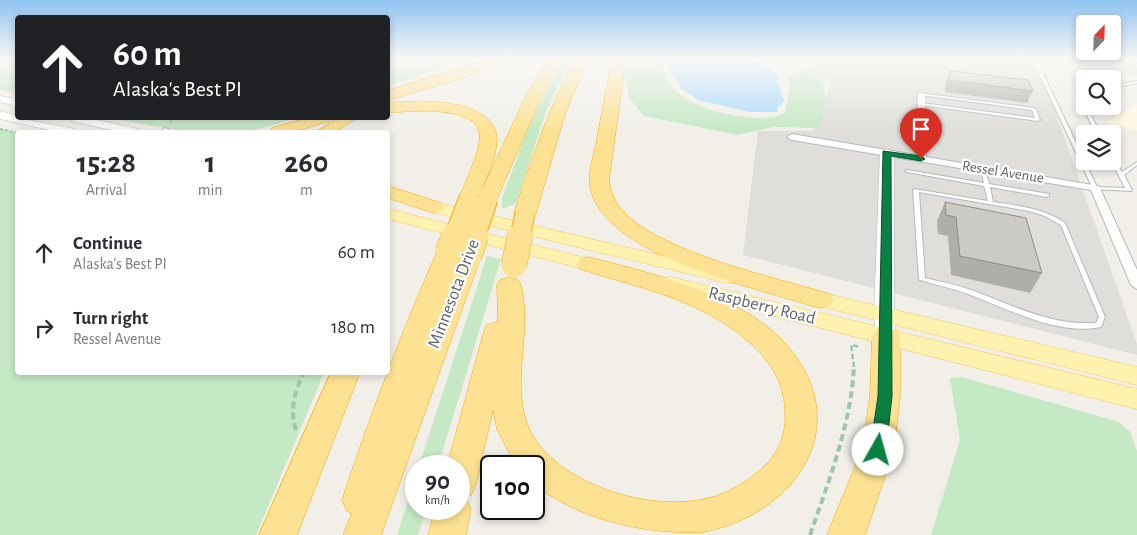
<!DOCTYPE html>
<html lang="en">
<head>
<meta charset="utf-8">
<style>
  :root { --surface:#fff; --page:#f2f2f3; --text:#2b2b33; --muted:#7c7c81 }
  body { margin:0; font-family:"Alegreya Sans",sans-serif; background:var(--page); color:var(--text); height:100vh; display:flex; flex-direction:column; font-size:19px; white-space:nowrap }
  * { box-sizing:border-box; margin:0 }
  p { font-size:16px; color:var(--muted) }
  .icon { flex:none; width:28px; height:28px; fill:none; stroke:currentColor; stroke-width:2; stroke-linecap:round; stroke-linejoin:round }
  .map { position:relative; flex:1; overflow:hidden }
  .details { position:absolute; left:15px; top:130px; width:375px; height:245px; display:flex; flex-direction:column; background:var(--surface); border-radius:5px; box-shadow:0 2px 8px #0003 }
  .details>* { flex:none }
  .hud { position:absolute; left:15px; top:15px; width:375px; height:105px; border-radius:5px; box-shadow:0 2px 8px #0003; background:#202124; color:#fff; overflow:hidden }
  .needle { width:32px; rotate:23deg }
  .buttons { position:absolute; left:1076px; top:15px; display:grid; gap:10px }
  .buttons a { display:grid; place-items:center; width:45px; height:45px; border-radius:5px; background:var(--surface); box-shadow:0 2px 8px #0003; font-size:25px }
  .speed { position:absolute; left:405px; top:455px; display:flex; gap:10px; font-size:25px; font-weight:700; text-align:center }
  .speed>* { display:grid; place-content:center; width:65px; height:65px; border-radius:50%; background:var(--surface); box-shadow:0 2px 8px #0003; line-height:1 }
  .speed small { font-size:12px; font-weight:400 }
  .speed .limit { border:2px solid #111; border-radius:8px; background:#fff; color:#111 }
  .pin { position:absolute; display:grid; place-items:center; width:42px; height:42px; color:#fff; margin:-51px -21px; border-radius:50% 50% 50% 0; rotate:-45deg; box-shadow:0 0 5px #0007 }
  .pin .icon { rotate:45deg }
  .me { position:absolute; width:55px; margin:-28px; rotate:7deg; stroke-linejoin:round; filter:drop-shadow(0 0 4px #0008) }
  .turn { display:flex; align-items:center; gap:18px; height:105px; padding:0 15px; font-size:22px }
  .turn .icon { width:65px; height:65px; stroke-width:2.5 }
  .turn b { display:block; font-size:35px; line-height:42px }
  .eta { display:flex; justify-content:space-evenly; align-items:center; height:85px; text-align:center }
  .eta b { font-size:30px; font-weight:700; line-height:35px }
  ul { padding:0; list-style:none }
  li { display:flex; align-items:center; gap:15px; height:75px; padding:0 15px }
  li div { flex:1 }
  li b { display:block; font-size:19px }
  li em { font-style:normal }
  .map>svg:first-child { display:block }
  .commercial { fill:#fef7e0 }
  .industrial { fill:#e0deda }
  .green { fill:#c5e8c5 }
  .water { fill:#aadaff }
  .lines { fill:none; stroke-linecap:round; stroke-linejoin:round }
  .lane-casing { stroke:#b5b8bc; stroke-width:2 }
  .street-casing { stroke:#b5b8bc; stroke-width:2 }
  .secondary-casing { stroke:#b6babf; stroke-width:1 }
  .primary-casing { stroke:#f2c960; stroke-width:1 }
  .highway-casing { stroke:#f9ab00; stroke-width:1 }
  .path-far2 { stroke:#9cc7a9; stroke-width:2; stroke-dasharray:3 2; stroke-linecap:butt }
  .path-far1 { stroke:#9cc7a9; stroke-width:2.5; stroke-dasharray:5.5 2.5; stroke-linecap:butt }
  .path { stroke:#9cc7a9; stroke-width:4; stroke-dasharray:7 4; stroke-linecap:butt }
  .lane { fill:#fff; fill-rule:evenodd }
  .street { fill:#fff; fill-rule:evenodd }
  .secondary { fill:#fff; fill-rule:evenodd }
  .primary { fill:#fff2af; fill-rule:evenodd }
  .highway { fill:#fde293; fill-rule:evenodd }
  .highway-bridge-far1-casing { stroke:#f9ab00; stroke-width:21; stroke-linecap:butt }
  .highway-bridge-casing { stroke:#f9ab00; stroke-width:26; stroke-linecap:butt }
  .highway-bridge-far1 { stroke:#fde293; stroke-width:19 }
  .highway-bridge { stroke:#fde293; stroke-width:25 }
  .wall { fill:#afaea9 }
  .building { fill:#cccac5; stroke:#8f8d8a }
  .route { fill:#0b8043; stroke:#07532c }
  .labels { text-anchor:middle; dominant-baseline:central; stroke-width:4.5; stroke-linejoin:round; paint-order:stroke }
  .far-street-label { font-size:15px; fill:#5f6368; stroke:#fff }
  .street-label { font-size:18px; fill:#5f6368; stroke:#fff }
</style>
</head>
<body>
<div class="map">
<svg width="1137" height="535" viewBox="0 0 1137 535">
  <rect width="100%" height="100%" fill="#f1efe8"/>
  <path class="commercial" d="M1137,104v27l-32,-8z"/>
  <path class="industrial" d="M811,58h326v18l-104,-12 16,30 88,250v11l-394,-100 15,-124h55l18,-49 -22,-11z"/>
  <path class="green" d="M0,58h17v36l-17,-4z
    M388,58h87l-87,28z
    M564,58h8l-26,53 -30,92 -14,6v-11l28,-75z
    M626,58h33c5,10 9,24 16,32 19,21 85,36 110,23l5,-28 -3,-6 12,-10 23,10c5,14 3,36 -3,49l-46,-1 -35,8 -94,-19 -15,-18 -6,-32z
    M112,118h183c-66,25 -117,13 -183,0z
    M0,128l17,5 1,239 306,1 -68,162h-256z
    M487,256l14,3 -63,207h-19z
    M962,377l157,45 11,10 7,19v84h-206l29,-95 -10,-62z
    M416,476v33h10l-8,26h-21z"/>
  <path class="water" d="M666,58h89l24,18 -1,7 6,18 -7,7 1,4h-28l-52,-12 -17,-12 -15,-24z"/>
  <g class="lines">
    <g class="lane-casing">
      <path id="lane" d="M1034,58h4l1,7 58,122 28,1 -14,-27h1v-4l2,1 8,14 15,-10v3l-13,10 8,15 -1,1 -38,-2 -58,-124z
        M1137,81v2l-25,5v-2z
        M920,93l114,15 2,1 4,11 -2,1 -116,-16 -2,-1 1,-1 114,15 -3,-8 -111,-15h-1z
        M1084,98h1l-1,3 1,5h2l13,28h-4l-16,-33z
        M164,128l4,1 -2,3h-4z
        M981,168h4v1l4,15 60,10v2l-2,1 -57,-10 3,15c26,4 51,6 72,21l40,94 -4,10c-43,9 -93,-18 -133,-33 -16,-6 -32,-9 -48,-14l-1,-1 -6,-89 1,-1 74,12 -4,-15 -77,-14 -2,-1 2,-1 77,13 -3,-14zM919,192l110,19 16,5 16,9 38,92 -3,6c-43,3 -82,-17 -122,-32 -16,-6 -32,-9 -49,-13z"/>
    </g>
    <g class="street-casing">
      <path id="street" d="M918,92l7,2 1,63 173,29 38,84v19l-6,-4 -40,-95 -299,-50 -5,-3 5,-3 124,21z"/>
    </g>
    <g class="secondary-casing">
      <path id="secondary" d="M0,96l18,3v7l-18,-4z
        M0,111l18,5v2l57,11 2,3h-19l-58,-13z
        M69,118h19l50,11 2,3h-20l-49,-11z
        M887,149l7,4v162l2,22 -3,5 -7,2 -7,-2 -3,-5 -2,-22 6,-162z"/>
    </g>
    <g class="primary-casing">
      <path id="primary" d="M434,202l293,69 7,2 3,4 -3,4 -7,2 -299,-72 -3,-4 3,-4z
        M388,209l222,55 3,4 -3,4 -7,2 -215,-55z
        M671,277l466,112v20l-473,-121 -3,-5 3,-5z
        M806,289l331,78v18l-338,-84 -4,-5 4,-5z"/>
    </g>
    <g class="highway-casing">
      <path id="highway" d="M491,58h19l-47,20 -75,22v-9z
        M548,58h13l-20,40 -46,105 -7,2 -7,-2 -3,-4 -9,5 -7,-2 -3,-4c6,-16 24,-50 20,-67 -8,-26 -71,-20 -91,-18v-10c27,-3 99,-6 108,30 4,18 -9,42 -15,59l44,-94z
        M576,58h13l-24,56 -29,99 -4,4 -7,2 -7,-2 -4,-4c17,-53 35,-106 62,-155z
        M612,58h14l-17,121c1,12 5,22 13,31 36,42 154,68 208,84l4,6 -4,6 -9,2 -9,-2c-58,-19 -211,-51 -222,-120 -2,-13 3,-29 6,-42 5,-28 11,-57 16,-86z
        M308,118h23l-2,3 -35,11h-24l2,-4z
        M338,118h19l-22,14h-19z
        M388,186l53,17 3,4 -3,4 -7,2 -46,-15z
        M448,245l8,2 3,7 2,-3 8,-2 8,2 4,5 -100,279h-38l9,-22 -5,-2 -5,-11c28,-84 59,-167 95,-248l3,-5z
        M588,257c60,15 146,36 191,80 80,79 24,175 -75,195 -57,3 -125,-12 -170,-48v-18l-19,-2 -18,-35 -4,-19 -17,74 -5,11 -6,2 6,12 -5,26h-38l7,-26h24v-43h-12l37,-135 3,-6 11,-3 -1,-37 3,-5 9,-3 9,3c5,7 5,16 6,25 4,46 -17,99 15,140 36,45 121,69 177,51 14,-5 27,-12 39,-22 22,-16 32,-37 30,-64 -1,-37 -26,-62 -54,-82 -43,-31 -101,-43 -151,-59l-4,-5 4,-5z
        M886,328l10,2 4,7v59l-6,54 -29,85h-38l35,-85 8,-54 2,-59 4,-7z
        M331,372h29l-63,163h-38z"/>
    </g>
    <path class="path-far2" d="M170,123l4,-5
      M0,129l18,4"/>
    <path class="path-far1" d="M854,367l-3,-22 9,2"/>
    <path class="path" d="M296,430c-7,-21 -1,-39 8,-58
      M810,535c19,-55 41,-110 44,-169"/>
    <use href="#lane" class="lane"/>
    <use href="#street" class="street"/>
    <use href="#secondary" class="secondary"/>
    <use href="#primary" class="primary"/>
    <use href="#highway" class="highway"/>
    <g class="highway-bridge-far1-casing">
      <path id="highway-bridge-far1" d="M454,237l15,-39
        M475,237l13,-38
        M520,237l5,-24"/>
    </g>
    <g class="highway-bridge-casing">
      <path id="highway-bridge" d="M448,252l6,-16
        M469,256l7,-20
        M514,265l6,-29"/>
    </g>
    <use href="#highway-bridge-far1" class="highway-bridge-far1"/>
    <use href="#highway-bridge" class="highway-bridge"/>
  </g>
  <path class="wall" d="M950,71l83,20 -6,12 -82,-11 1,-10z
    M945,202l97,71 -12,20 -79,-18 -3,-39 -10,-2 -1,-13z"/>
  <path class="building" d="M950,71l78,9 5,11 -84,-11z
    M945,202l81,16 16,55 -82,-17 -4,-39 -10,-2z"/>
  <linearGradient id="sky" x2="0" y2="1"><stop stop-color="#8fc3f1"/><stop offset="0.44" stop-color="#f9f8f5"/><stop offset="1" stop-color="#f9f8f5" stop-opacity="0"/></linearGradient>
  <rect width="1137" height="133" fill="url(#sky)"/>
  <path class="route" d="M883,151l38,5 4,3 -4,2 -30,-5 1,240 -6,54 -2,5 -6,1 -5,-1 -3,-5 8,-54z"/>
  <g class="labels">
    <g class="far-street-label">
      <text transform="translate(1003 172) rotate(9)">Ressel Avenue</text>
    </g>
    <g class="street-label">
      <text transform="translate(454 294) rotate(-69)">Minnesota Drive</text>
      <text transform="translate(762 306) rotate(14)">Raspberry Road</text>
    </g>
  </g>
</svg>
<div class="buttons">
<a><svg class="needle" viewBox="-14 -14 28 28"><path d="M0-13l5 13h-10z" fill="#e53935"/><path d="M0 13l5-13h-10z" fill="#7c7c81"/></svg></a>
<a><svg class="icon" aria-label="search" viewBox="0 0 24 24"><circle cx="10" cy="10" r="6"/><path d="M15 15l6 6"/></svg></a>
<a><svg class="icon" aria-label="layers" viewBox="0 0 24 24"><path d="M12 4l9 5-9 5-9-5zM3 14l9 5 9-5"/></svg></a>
</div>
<div class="speed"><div>90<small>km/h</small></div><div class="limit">100</div></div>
<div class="pin" style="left:921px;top:159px;background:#d93025"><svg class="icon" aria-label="arrive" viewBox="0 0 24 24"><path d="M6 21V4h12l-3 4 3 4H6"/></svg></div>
<svg class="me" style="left:878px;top:450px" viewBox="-20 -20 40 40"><circle r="19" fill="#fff"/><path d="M0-13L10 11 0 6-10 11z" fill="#0b8043"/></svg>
<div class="hud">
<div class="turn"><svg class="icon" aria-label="ahead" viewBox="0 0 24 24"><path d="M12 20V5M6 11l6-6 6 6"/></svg><div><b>60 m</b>Alaska's Best PI</div></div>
</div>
<section class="details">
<div class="eta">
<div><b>15:28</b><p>Arrival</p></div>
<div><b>1</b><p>min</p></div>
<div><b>260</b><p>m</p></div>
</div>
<ul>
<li><svg class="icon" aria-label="ahead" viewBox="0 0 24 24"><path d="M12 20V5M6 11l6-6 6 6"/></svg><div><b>Continue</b><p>Alaska's Best PI</p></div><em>60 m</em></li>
<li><svg class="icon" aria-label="right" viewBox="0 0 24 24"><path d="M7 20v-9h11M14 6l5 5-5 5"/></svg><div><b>Turn right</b><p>Ressel Avenue</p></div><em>180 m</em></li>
</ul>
</section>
</div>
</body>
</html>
